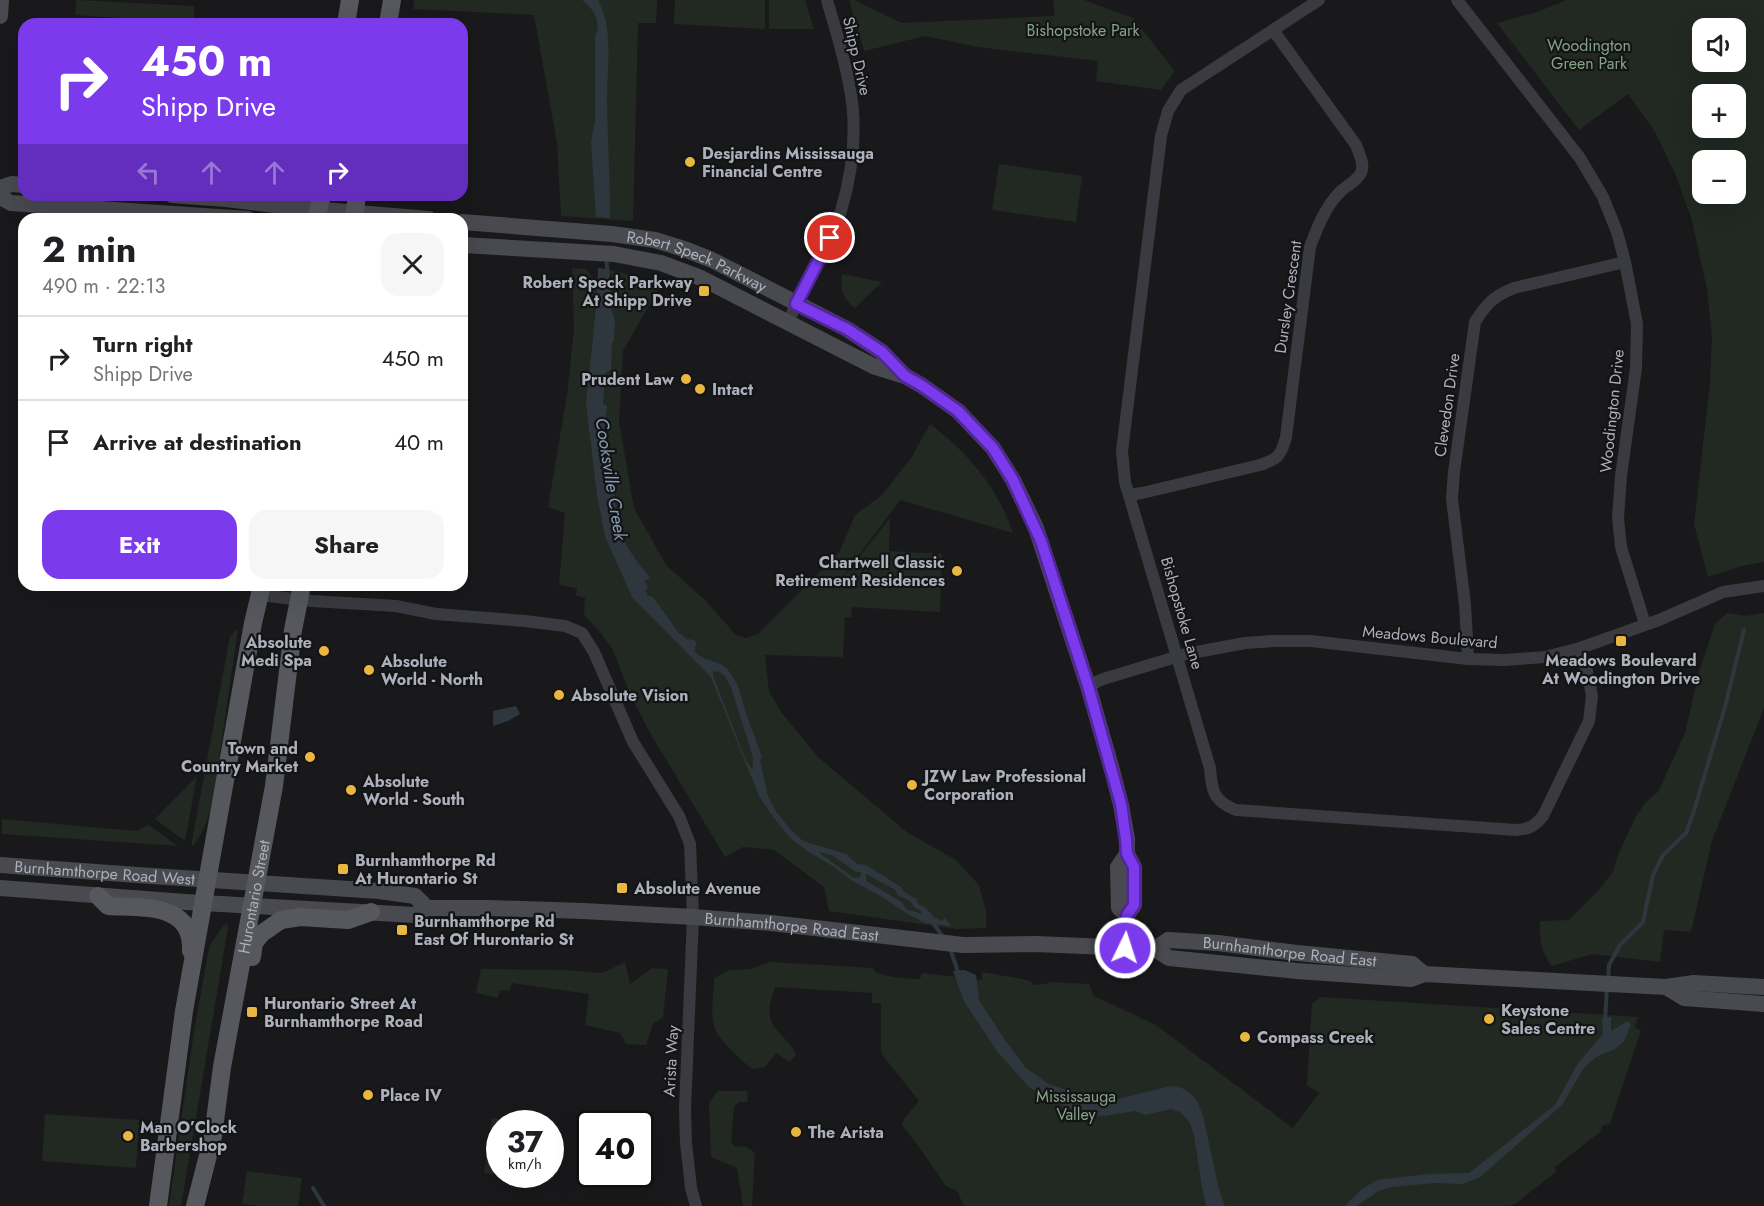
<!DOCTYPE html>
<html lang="en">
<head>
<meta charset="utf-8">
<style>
  :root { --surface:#fff; --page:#f6f6f6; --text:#202124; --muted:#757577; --line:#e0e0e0; --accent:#7c3aed }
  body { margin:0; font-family:Jost,sans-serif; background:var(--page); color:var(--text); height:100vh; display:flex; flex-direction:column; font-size:22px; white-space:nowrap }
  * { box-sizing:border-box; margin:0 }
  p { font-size:20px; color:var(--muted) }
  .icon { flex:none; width:33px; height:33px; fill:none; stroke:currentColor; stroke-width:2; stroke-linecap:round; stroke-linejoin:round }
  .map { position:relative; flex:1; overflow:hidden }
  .side { position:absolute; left:18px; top:213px; width:450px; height:378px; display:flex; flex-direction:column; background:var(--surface); border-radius:18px; box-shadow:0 6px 24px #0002 }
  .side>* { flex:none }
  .guide { position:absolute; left:18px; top:18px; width:450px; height:183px; border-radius:18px; box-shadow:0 6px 24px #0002; background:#7c3aed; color:#fff; overflow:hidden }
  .tools { position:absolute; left:1692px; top:18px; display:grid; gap:12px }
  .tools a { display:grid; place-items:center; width:54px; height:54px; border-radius:12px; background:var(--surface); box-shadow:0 6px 24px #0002; font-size:30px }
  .speed { position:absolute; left:486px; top:1110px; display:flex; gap:12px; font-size:30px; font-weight:700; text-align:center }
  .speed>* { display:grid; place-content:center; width:78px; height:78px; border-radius:50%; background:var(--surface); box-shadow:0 6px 24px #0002; line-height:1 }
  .speed small { font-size:15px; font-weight:400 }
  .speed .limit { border:3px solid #111; border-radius:9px; background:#fff; color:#111 }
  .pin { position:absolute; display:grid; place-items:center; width:51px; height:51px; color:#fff; margin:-26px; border:3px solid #fff; border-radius:50%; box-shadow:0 2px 6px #0007 }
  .me { position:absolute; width:66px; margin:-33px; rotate:4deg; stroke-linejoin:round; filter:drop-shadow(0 0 4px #0008) }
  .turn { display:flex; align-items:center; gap:21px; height:126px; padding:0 24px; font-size:27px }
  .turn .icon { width:78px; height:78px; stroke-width:2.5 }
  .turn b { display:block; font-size:42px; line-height:51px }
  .lanes { display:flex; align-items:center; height:57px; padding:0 24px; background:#0003; justify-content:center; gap:30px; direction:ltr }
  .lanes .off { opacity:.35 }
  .round { display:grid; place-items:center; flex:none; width:63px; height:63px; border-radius:18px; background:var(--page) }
  .head { display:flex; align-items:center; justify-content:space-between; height:102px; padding:0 24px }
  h1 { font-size:36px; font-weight:700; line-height:45px }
  .cta { display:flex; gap:12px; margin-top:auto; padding:12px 24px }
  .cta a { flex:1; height:69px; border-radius:18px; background:var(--accent); color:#fff; font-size:24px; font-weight:700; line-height:69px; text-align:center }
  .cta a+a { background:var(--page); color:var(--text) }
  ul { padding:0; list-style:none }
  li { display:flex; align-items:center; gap:18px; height:84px; padding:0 24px; border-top:2px solid var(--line) }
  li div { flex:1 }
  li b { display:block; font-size:22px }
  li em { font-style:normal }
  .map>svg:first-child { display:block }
  .green { fill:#212922; fill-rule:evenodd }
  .water { fill:#2f373e; fill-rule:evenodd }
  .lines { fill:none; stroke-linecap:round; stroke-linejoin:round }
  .stream { stroke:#2f373e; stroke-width:4 }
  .street { stroke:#3a3b40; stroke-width:12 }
  .secondary { stroke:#484a4f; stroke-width:16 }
  .primary { stroke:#56585e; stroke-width:18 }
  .route-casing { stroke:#51269a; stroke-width:15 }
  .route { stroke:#7c3aed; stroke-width:10 }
  .poi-dot { fill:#eab642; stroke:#141416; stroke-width:2 }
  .labels { text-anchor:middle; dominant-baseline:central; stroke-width:4.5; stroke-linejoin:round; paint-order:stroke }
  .park-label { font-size:16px; fill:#84a487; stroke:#141416 }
  .street-label { font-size:16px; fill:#acb0ba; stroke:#141416 }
  .poi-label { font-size:16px; font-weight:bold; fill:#acb0ba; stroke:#141416; text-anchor:start }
  .water-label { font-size:18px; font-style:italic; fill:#859cb3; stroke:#141416 }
</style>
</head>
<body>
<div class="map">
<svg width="1764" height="1206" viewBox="0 0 1764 1206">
  <rect width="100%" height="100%" fill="#19191b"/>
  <path class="green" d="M76,0l118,6v18h-18l-2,-2 -99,-7z
    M414,0h243l-1,23h-18l-5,198 -72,-5 -4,-73 -23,-128 -121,-6z
    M675,0h90v29l-91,-5z
    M769,0h36l9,29h-45z
    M849,0h5l48,23 153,-7 -2,-16h31l49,18 42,53 -14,19 -65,-9 2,-20 -120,-14 -53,-11 -61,15z
    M1567,0h197v562l-22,4 -34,11 -14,-53 16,-141 2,-46 -5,-48 -15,-68 -16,-45 -21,-44 -27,-38 -49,36 -82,-107 40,-11zM1702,28h34v34h-34zM1702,94h34v34h-34zM1702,160h34v34h-34z
    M999,164l83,12 -6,46 -84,-12z
    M572,268l14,1 7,9v11l20,1 2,-9 -8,-12 29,7 4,7 20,3 -37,65 -4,71 15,86 32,57 39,35 31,35 10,3 12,-4 81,-81 16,-38 27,-20 29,-37 19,-34c38,29 67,62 83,109l-113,-33 -70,94 60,-76 -1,33 53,3 -2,58 -88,-5 -1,10h-6l-2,40 -78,-2 4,36 12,21 38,46 89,75 48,27 23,25 7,26v17l-30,1 -127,-18 -5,-24 -50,-37 -31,-3 -18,10 -75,-124 -20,-39 -17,-44 -13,-18 -16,-17 1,-17 -9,-2 1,-8 -18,-3 6,-72 -17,-6 19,-112 7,-66z
    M842,274l40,8 -27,26c-13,-10 -15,-18 -13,-34z
    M1727,613l19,3 18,-3v95l-52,133 -21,91 -27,-2 -4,32 -68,-8 -40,12c-12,-15 -12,-26 -12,-45l29,-1 30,-30 14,-19 5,-16 18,-39 10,-14 12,-10 27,-59 14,-61 16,-48z
    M238,629c-5,37 -11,74 -16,110 -5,34 -7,80 -29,107l-1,-1v-4l38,-205z
    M197,776l-12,65 -30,-22z
    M2,819l134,12 13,-6 29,21 -176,-12z
    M227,924l1,4 -47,278h-12l25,-175 14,-78 2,-8 14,-20z
    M625,962l5,22 22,-16 16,1 -5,49 -10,5 -7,22 -20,-1 -6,-11 -35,-8 4,-31 -77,-11 -3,8 -9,-1 -2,8 -22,-5 5,-24 84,1 37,3z
    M771,962l102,6 2,4c14,5 30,7 45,7l2,-6 60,7v-8l46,8 7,5 11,-1 4,-2 39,2 5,12 62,29 137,103 26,-35 -12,-8 5,-81 9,-7 317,20 -3,10 6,4 -31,93 -8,2 -2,6 -45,35 1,5 -41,32 -6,2h-545l-7,-15 -11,-5 -24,-35 -20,-26 2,-6 15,-18 -38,-48v-50h-9v-10l-97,-6c-3,10 -8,22 -4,33 4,12 20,21 25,35l-6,7 -14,-9 -11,14 -12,2c-10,-6 -32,-28 -37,-38 -7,-15 -2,-37 -2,-53l15,-8 21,-1z
    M717,1091h30l1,11h-8l-6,4 -3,36 3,4 13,1 8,6 -3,53h-9l-6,-38 -26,-11 -2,-53z
    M45,1114l94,6 -3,48 -94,-7z
    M492,1118l27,4v1l-19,1v50l12,1v2l-28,-4z
    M247,1171l55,7 -4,28h-41l-15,-2z"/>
  <path class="water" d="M582,0h16c17,31 8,72 9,106 1,37 3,75 3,112l-14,-1 -5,-76 4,-19v-85c7,-15 -1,-28 -13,-37z
    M598,268l9,1 5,30 -1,9 4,13 -1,20 -2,2 -1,27 -6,3 -2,31 4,2c-1,16 -8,36 5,49 1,26 2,55 10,80 5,15 18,30 28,43l-6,3 4,6 -2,3 1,5 6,2 25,35 10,8 1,-1 8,2 -3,10c10,11 23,8 33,18 12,12 15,32 20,47 5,14 10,27 15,41l-2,4 8,35 7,14 15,19 13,12 43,13 11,10 9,1 35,22 3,5 13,7 1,5 8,4 9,10 7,3 3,-3 6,8 -26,-3 -19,-10 -24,-16 -31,-17 -15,-12 -27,-16 -19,-14 -16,-20 -15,-22 -48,-119 -79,-80 -27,-61 -8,-41 -11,-91 11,-106zM718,671l7,5 7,14 21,67v13l-7,-9 -33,-85v-4zM818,852l14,3 24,17h5l-1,5 -6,1zM866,874l28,15 5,7 11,5 5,7 6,3 1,3 -16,-5 -4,-7 -36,-21z
    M516,706l4,8 -12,7 -15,5v-15z
    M965,970l11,5 3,25 26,40 21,28 23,16 42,15 23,1 57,-14 11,2 10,7 5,6 6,14 15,71 7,20h-19l-4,-19 -8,-52 -4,-12 -10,-11 -9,-3 -25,6 -11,-4 -32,5 -13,-1 -42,-15 -20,-14 -32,-36 -32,-49 -11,-30z
    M1611,1017v14l17,-10 3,4 -7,16 -9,8 -19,8 -13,12 -21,36 -82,72 -17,7 -28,-1 -43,4 -13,4 -23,15h-11l17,-17 15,-9 50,-6 42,-1 9,-7 77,-61 23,-42 25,-29 -1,-15z"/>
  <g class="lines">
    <path class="stream" d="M606,257l2,19
      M932,921l11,16
      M950,948l9,27
      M1608,980l1,-15 11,-20 23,-23 10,-47 10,-20 23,-22 7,-19 32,-107 19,-77
      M1605,1022l2,-35
      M313,1188l11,18"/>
    <path class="street" d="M1319,0l-138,90 -13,21 -7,25 -39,315 3,31 85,286c2,23 3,33 26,42l280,20c13,-1 19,-4 27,-14l46,-95 3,-25 -4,-21 -8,-27
      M1457,0l123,158 23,39 14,35 8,30 12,62 -1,44 -15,108 -3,42 3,29 24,77
      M788,323c5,-12 10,-23 15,-34 13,-26 29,-50 38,-78 12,-41 17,-85 8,-127 -5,-28 -14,-56 -22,-84
      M1130,495l12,-2 118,-28c18,-6 21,-9 26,-28l24,-190c7,-19 15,-40 30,-55 6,-6 17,-11 21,-19 4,-9 -2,-19 -5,-28l-83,-115
      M259,595l53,6 84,5 40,8 89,7 40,5 17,7 12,19 39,90 46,74 11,28 3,73 -8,192 1,34 5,45 5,18
      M1468,659l-3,-55 -13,-105 2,-27 21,-150c12,-19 19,-26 39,-34l111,-26
      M1088,686l15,-7 83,-25 59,-11 29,-2h37l157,18 37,1 40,-3 35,-9 79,-28 64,-28 41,-6"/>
    <g class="secondary">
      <path d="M0,16l1,-16"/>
      <path d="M0,188l12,-4 12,1"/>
      <path d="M172,195l54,4 73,9 130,11"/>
      <path d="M0,197l11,6 237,16"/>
      <path id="s1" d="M462,222l150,12 43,6 32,10 25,10 135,69 35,23 22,23"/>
      <path d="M462,245l152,9 47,9 40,15 172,88 32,10 16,9 37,26 35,37 20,32 23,48 52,158 24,84 9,35 6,34v15l7,13v38l-7,10 -2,33"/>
      <path d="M1127,854l-9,13 1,41 8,7"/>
      <path id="s2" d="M0,865l137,10 242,16 36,5 12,12"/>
      <path id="s3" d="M0,888l185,14 230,13 12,-7h62l94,3 110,6 78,6 192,22 73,-1 119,5 14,9 128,13 114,8 13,-5 242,13 28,-4 70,4"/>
      <path id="s4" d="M1155,949l13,-9 50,3 79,10 115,11 12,10"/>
      <path d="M1666,987l18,11 80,6"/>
    </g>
    <g class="primary">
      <path d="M346,24l4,-24"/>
      <path d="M388,24l4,-24"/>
      <path d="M316,219l6,-24"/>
      <path d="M354,219l3,-24"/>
      <path d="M98,896l10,10c34,2 85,-4 83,45"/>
      <path d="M252,957l2,-14 7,-9 20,-14 19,-3 48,3 23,-8"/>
      <path d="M158,1206l26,-195 69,-388 9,-38"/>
      <path id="s5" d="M195,1206l18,-70 9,-69 52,-281 19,-156 9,-45"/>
    </g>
  </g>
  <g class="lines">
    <g class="route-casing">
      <path id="route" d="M830,238l-34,66 51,25 35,23 23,24 16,9 37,26 35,37 20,32 28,61 47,145 33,118 5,35 1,15 7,13v38l-7,10 -2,33"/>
    </g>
    <use href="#route" class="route"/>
  </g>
  <g class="poi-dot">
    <circle cx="690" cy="162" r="6"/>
    <rect x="698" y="285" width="12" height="12" rx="3"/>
    <circle cx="686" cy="379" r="6"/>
    <circle cx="700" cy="389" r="6"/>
    <circle cx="957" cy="571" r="6"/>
    <rect x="1615" y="635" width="12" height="12" rx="3"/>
    <circle cx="324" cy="651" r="6"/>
    <circle cx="369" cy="670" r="6"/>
    <circle cx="559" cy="695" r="6"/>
    <circle cx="310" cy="757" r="6"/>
    <circle cx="912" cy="785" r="6"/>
    <circle cx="351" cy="790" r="6"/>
    <rect x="337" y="863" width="12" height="12" rx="3"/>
    <rect x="616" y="882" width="12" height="12" rx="3"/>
    <rect x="396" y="924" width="12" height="12" rx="3"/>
    <rect x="246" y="1006" width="12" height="12" rx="3"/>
    <circle cx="1489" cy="1019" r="6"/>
    <circle cx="1245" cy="1037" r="6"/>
    <circle cx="368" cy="1095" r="6"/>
    <circle cx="796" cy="1132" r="6"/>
    <circle cx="128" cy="1136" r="6"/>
  </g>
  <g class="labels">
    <g class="park-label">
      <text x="1083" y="30">Bishopstoke Park</text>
      <text x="1589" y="45">Woodington<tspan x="1589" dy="18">Green Park</tspan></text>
      <text x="1076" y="1096">Mississauga<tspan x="1076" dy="18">Valley</tspan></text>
    </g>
    <g class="street-label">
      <text transform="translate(857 56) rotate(77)">Shipp Drive</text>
      <text stroke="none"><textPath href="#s1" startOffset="240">Robert Speck Parkway</textPath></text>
      <text transform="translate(1288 297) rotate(-82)">Dursley Crescent</text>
      <text transform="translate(1447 405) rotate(-82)">Clevedon Drive</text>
      <text transform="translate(1612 411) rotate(-84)">Woodington Drive</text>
      <text transform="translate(1182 613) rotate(74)">Bishopstoke Lane</text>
      <text transform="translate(1430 637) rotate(5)">Meadows Boulevard</text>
      <text stroke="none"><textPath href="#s2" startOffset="105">Burnhamthorpe Road West</textPath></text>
      <text stroke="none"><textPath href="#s5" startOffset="315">Hurontario Street</textPath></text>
      <text stroke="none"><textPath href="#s3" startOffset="795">Burnhamthorpe Road East</textPath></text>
      <text stroke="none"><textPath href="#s4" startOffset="138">Burnhamthorpe Road East</textPath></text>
      <text transform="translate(671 1061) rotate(-87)">Arista Way</text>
    </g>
    <g class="poi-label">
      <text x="702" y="153">Desjardins Mississauga<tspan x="702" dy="18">Financial Centre</tspan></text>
      <text x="692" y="282" text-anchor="end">Robert Speck Parkway<tspan x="692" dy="18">At Shipp Drive</tspan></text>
      <text x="674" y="379" text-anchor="end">Prudent Law</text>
      <text x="712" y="389">Intact</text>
      <text x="945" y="562" text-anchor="end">Chartwell Classic<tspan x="945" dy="18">Retirement Residences</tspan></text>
      <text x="312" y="642" text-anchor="end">Absolute<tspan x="312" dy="18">Medi Spa</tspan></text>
      <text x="1621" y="660" text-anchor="middle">Meadows Boulevard<tspan x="1621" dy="18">At Woodington Drive</tspan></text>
      <text x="381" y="661">Absolute<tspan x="381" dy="18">World - North</tspan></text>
      <text x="571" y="695">Absolute Vision</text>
      <text x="298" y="748" text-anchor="end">Town and<tspan x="298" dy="18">Country Market</tspan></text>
      <text x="924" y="776">JZW Law Professional<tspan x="924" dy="18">Corporation</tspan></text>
      <text x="363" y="781">Absolute<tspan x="363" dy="18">World - South</tspan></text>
      <text x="355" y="860">Burnhamthorpe Rd<tspan x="355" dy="18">At Hurontario St</tspan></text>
      <text x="634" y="888">Absolute Avenue</text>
      <text x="414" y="921">Burnhamthorpe Rd<tspan x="414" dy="18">East Of Hurontario St</tspan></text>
      <text x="264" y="1003">Hurontario Street At<tspan x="264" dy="18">Burnhamthorpe Road</tspan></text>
      <text x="1501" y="1010">Keystone<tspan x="1501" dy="18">Sales Centre</tspan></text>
      <text x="1257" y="1037">Compass Creek</text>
      <text x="380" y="1095">Place IV</text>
      <text x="140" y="1127">Man O’Clock<tspan x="140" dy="18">Barbershop</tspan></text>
      <text x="808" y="1132">The Arista</text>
    </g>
    <g class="water-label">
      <text transform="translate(611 479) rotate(81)">Cooksville Creek</text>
    </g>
  </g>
</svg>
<div class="tools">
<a><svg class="icon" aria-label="sound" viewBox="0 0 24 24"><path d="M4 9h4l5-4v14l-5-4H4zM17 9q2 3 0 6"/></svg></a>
<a>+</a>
<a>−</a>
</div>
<div class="speed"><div>37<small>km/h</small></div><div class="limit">40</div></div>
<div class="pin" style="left:830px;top:238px;background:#d93025"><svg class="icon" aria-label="arrive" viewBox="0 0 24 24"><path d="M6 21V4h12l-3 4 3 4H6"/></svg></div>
<svg class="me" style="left:1125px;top:948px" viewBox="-20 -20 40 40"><circle r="17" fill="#7c3aed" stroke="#fff" stroke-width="3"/><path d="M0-11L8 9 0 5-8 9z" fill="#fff"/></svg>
<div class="guide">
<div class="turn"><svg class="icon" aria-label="right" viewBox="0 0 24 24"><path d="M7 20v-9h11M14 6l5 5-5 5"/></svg><div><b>450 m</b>Shipp Drive</div></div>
<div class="lanes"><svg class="icon off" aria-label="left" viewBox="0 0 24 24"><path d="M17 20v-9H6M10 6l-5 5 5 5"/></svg><svg class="icon off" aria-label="ahead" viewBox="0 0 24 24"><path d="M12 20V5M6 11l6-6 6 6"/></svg><svg class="icon off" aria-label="ahead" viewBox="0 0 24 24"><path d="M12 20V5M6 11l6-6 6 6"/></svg><svg class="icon" aria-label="right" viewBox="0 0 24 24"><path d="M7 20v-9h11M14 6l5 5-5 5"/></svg></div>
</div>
<section class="side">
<div class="head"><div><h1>2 min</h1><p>490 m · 22:13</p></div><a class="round"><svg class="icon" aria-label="close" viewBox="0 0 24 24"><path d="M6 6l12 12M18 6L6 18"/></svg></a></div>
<ul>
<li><svg class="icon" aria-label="right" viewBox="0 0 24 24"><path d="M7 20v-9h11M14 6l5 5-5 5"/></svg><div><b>Turn right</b><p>Shipp Drive</p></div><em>450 m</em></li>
<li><svg class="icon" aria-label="arrive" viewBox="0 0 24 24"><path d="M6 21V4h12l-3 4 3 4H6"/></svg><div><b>Arrive at destination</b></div><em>40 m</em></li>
</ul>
<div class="cta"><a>Exit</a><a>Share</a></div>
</section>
</div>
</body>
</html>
